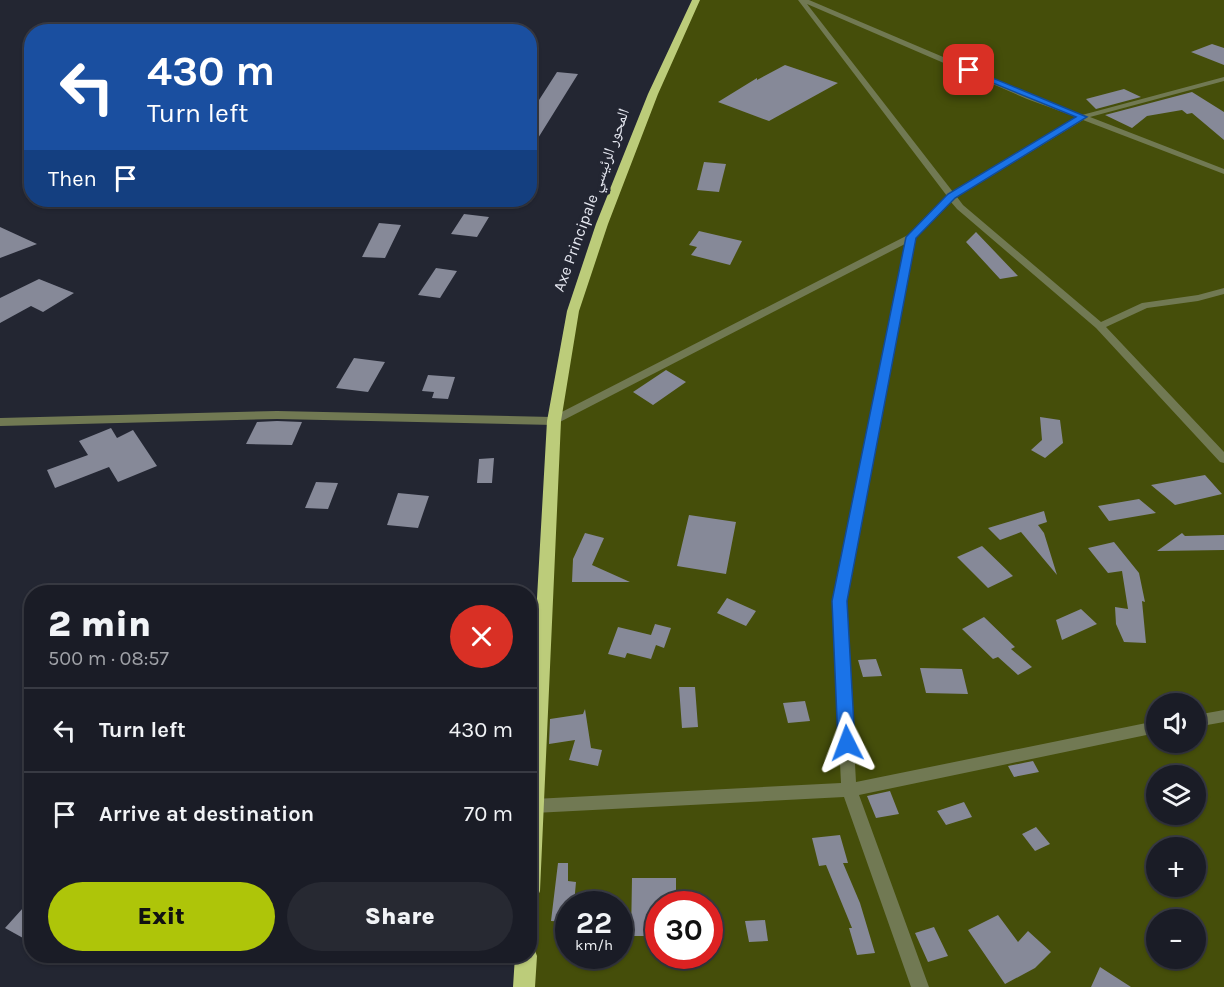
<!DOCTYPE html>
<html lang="en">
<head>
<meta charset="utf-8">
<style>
  :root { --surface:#1a1c26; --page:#272932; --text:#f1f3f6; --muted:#9fa1a7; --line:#383a43; --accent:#aec509 }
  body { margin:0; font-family:Karla,"Noto Naskh Arabic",sans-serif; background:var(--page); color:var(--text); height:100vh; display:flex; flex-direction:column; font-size:22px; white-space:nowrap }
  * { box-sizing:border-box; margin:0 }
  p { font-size:20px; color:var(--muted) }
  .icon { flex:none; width:33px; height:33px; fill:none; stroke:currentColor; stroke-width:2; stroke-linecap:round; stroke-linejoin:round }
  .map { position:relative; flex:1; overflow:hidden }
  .details { position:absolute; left:24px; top:585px; width:513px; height:378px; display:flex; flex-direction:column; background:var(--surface); border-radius:24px; box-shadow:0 2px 4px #0004,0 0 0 2px var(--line) }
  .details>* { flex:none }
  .guide { position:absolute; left:24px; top:24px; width:513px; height:183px; border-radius:24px; box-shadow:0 2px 4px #0004,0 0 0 2px var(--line); background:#1a4fa0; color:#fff; overflow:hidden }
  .fabs { position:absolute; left:1146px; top:693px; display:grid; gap:12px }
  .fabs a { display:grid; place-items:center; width:60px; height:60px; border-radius:50%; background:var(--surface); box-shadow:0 2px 4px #0004,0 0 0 2px var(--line); font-size:30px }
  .speed { position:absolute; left:555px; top:891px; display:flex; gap:12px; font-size:30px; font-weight:700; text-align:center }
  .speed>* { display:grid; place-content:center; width:78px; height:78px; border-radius:50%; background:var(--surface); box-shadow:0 2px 4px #0004,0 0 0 2px var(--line); line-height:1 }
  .speed small { font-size:15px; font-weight:400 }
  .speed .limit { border:9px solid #d22; background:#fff; color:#111 }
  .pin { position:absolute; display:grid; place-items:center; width:51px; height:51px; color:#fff; margin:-26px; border-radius:12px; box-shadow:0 3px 9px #0006 }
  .me { position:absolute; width:66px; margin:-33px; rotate:357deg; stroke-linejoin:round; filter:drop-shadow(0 0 4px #0008) }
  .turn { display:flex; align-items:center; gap:21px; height:126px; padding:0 24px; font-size:27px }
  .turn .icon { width:78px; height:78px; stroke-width:2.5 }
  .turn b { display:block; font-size:42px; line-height:51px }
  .then { display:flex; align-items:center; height:57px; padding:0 24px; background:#0003; gap:12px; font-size:22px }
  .round { display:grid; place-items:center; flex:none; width:63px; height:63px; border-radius:32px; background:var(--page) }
  .headline { display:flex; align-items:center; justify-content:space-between; height:102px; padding:0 24px }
  h1 { font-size:36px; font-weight:800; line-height:45px }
  .primary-button { display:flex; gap:12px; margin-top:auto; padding:12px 24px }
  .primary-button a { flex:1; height:69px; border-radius:36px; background:var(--accent); color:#111; font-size:24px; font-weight:800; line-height:69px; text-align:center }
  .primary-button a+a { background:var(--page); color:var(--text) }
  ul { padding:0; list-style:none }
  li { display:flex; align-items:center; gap:18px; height:84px; padding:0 24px; border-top:2px solid var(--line) }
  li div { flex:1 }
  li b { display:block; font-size:22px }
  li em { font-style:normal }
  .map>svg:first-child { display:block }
  .green { fill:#454e0a; fill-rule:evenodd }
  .building { fill:#868998 }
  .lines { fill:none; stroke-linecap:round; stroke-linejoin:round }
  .minor { fill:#717953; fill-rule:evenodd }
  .primary { fill:#bccc7a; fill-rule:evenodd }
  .route { fill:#1a73e8; stroke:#114b97; stroke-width:1.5 }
  .labels { text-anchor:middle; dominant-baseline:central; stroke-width:6; stroke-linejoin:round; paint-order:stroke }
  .street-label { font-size:16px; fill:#e5e7f0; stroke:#232632 }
</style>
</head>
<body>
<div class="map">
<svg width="1224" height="987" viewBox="0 0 1224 987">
  <rect width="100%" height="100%" fill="#232632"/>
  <path class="green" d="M696,0h528v987h-700l2,-31h4v-68l23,-438 20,-139 29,-87zM1156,704h40v38h-40zM1156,776h40v38h-40zM1156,848h40v38h-40zM568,904h52v52h-52zM658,904h52v52h-52zM1156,920h40v38h-40z"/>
  <path class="building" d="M1212,44l12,4v17l-33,-13z
    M785,65l53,18 -69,38 -51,-19 39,-24v2z
    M557,72l21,2 -48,77v-37z
    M1124,89l17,8 -45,12 -10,-10z
    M1192,92l32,20v28l-32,-27 -5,1 -5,-4 -35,6 -15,12 -27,-13z
    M704,162l22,2 -7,28 -22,-2z
    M464,214l25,3 -12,20 -26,-3z
    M379,223l22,2 -16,33 -23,-1z
    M0,227l37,17 -37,14z
    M699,231l43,10 -12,24 -39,-10 6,-8 -8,-2z
    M976,232l42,44 -18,3 -34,-37z
    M436,268l21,3 -17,27 -22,-3z
    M39,279l35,14 -31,19 -12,-6 -31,17v-25z
    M354,358l31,4 -17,30 -32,-4z
    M666,370l20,12 -33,23 -20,-13z
    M428,375l27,2 -7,22 -16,-1 2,-6 -12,-1z
    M1040,417l20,3 3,23 -18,15 -14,-8 11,-10z
    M257,422l20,-1 25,1 -10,23 -46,-1z
    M111,428l6,10 16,-8 24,36 -39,16 -9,-15 -54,21 -8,-18 41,-15 -9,-14z
    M494,458l-2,25h-15l2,-24z
    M1205,475l17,19 -47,11 -24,-20z
    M316,482l22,1 -10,26 -23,-1z
    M398,493l31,3 -11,32 -31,-3z
    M1139,499l17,14 -47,8 -11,-15z
    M1044,511l3,11 -9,3 6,8 13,42 -36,-43 -21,8 -12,-12z
    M689,515l47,7 -10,52 -49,-8z
    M585,533l19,5 -12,27 38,17h-58l1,-23z
    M1182,533l3,3 39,-1v15l-67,1z
    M1114,542l25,31 6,29 -3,-1 4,42 -22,-1 -8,-18 -1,-17 13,2 -6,-38 -14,2 -20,-25z
    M982,546l31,30 -25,12 -31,-31z
    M727,598l29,13 -10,15 -29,-13z
    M1081,609l16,15 -35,16 -6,-20z
    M984,617l31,30 -4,2 21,18 -14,8 -20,-18 -5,2 -31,-30z
    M655,624l16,4 -7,20 -8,-3 -5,14 -24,-6 -2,5 -17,-4 10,-27 33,8z
    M876,659l6,17 -19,1 -5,-17z
    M920,668l42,1 6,25 -42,-1z
    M679,687h16l3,40 -16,1z
    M805,701l5,20 -22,2 -5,-20z
    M585,709l6,39 11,2 -4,16 -29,-6 6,-20 -26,4 1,-25 33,-5z
    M1033,761l6,11 -25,5 -6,-11z
    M890,791l9,23 -23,4 -9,-22z
    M964,802l8,15 -26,8 -9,-14z
    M1036,827l14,17 -15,7 -13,-17z
    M840,835l8,28h-5l17,40 15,50 -18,2 -8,-27h3l-26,-63 -7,1 -7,-28z
    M558,863h10v18l8,1 -2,22h-6v18l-17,-1z
    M632,878h44v26h-18v32h-27z
    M32,898v45l-27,-15z
    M998,915l20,27 10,-11 23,21 -16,16 -30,16 -37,-54z
    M765,920l3,21 -19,1 -4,-21z
    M934,927l14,29 -20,6 -13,-29z
    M1100,967l31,20h-40z"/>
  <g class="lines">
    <path class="minor" d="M798,0h11l224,95 49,20 142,-38v4l-134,36 134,52v5l-141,-54 -126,77 6,8 138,117 41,-19 56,-8 26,-7v6l-26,7 -51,7 -41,19 118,125v11l-4,-1 -124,-134 -139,-119 -6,-7 -36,36 -69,363 10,181 300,-61v12l-297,62 70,192h-18l-67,-190 -310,16 -4,-2v-10l4,-2 307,-16 -9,-182 73,-357 -351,181 -277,-6 -277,7v-8l277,-7 275,6 356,-182 39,-39zM807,4l220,95 49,18 -123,75z
      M1224,710v12l-28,5v-12z"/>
    <path class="primary" d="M692,0h8l-42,94 -50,130 -29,87 -18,110 -21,470 -3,7 -7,3v-179l17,-301 20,-110 29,-87 52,-130z
      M530,947l4,1 3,8 -2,31h-22l2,-31h15z"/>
  </g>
  <path class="route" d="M966,69h5l116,48 -132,81 -39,40 -69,363 8,142 -2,5 -6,2 -6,-2 -3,-5 -6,-142 74,-364 42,-43 128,-77 -110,-45z"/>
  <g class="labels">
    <g class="street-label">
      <text transform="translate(591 200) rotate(-70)">Axe Principale المحور الرئيسي</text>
    </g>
  </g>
</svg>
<div class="fabs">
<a><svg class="icon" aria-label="sound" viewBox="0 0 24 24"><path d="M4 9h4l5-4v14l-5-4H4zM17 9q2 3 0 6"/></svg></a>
<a><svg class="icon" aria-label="layers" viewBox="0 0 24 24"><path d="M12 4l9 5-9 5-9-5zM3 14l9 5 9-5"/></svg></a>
<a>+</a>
<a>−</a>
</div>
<div class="speed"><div>22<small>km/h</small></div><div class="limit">30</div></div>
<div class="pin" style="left:969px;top:70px;background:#d93025"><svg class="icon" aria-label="arrive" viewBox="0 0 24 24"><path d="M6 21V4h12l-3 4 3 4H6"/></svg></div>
<svg class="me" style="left:847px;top:743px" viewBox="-20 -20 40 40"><path d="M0-17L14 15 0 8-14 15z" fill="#1a73e8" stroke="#fff" stroke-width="4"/></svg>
<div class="guide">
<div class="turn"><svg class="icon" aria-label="left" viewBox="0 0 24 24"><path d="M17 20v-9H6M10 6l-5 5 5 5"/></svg><div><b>430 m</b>Turn left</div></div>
<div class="then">Then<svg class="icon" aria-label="arrive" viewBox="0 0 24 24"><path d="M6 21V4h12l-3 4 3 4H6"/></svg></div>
</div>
<section class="details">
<div class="headline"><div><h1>2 min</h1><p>500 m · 08:57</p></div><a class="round" style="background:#d93025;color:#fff"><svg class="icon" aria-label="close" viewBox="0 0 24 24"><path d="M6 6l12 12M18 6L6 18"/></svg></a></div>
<ul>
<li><svg class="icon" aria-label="left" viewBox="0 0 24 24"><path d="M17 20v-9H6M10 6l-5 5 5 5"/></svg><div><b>Turn left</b></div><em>430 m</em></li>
<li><svg class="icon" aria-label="arrive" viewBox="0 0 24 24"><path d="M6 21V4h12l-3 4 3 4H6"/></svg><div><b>Arrive at destination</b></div><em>70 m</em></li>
</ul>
<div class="primary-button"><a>Exit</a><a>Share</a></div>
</section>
</div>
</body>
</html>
